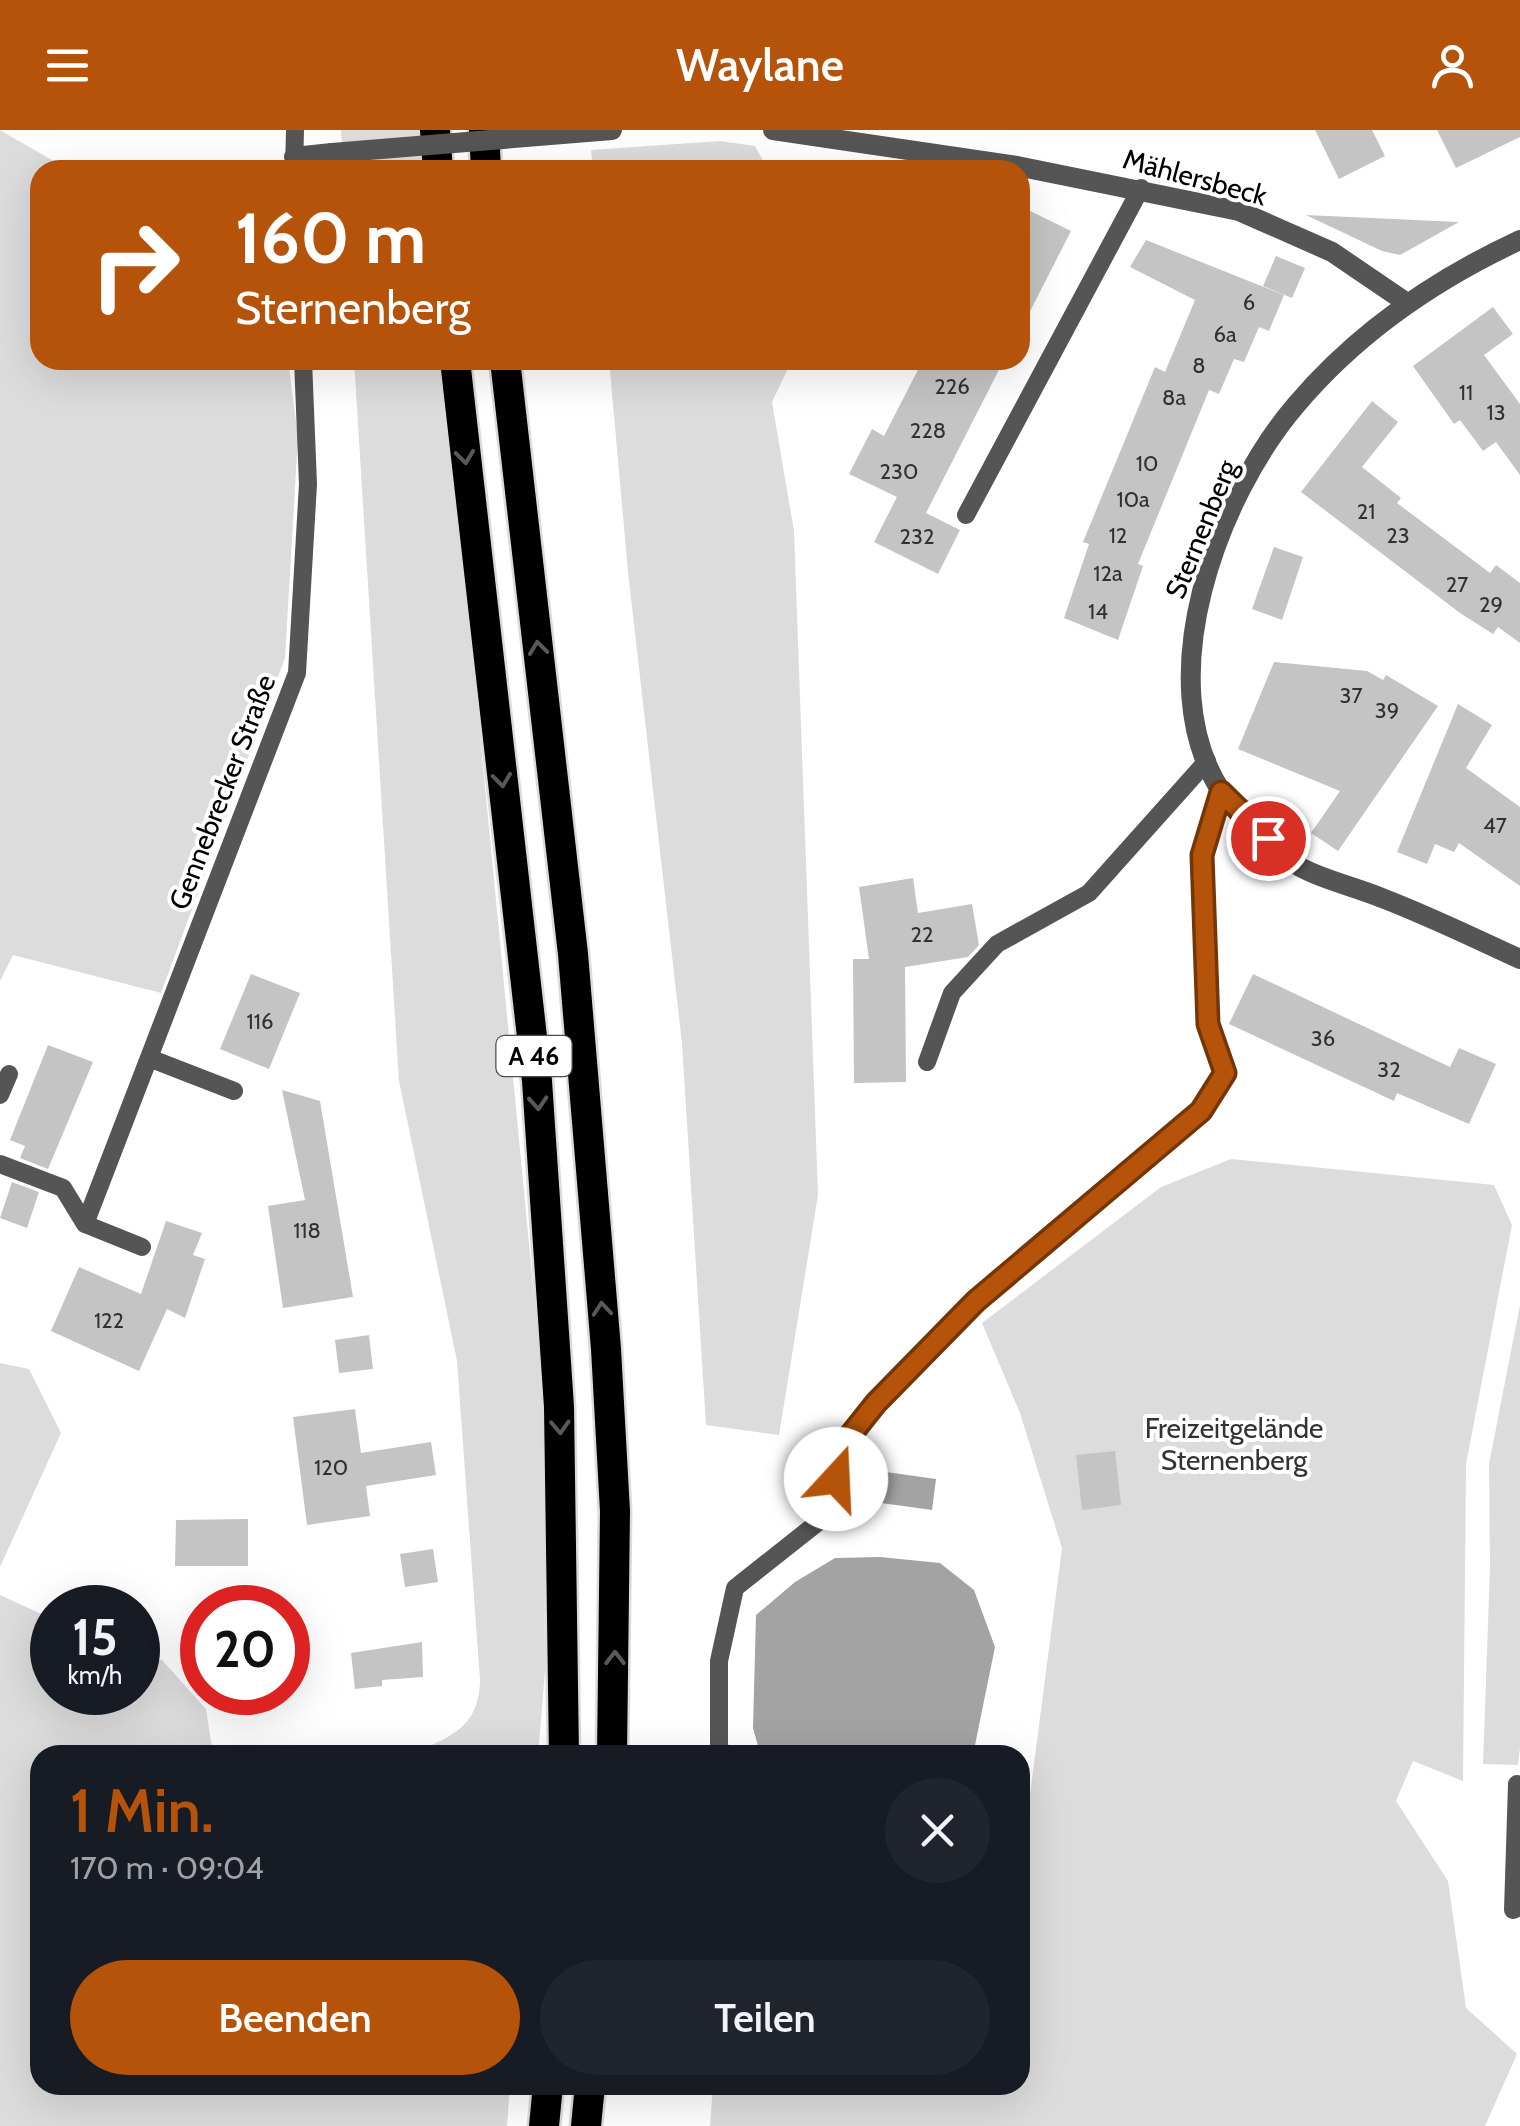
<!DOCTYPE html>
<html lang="de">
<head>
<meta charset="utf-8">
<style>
  :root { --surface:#171b24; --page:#20242c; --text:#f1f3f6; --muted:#9ea1a6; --accent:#b45309 }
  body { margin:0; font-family:Cabin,sans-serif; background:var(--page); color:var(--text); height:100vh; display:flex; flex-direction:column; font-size:38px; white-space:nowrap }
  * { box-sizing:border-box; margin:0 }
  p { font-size:32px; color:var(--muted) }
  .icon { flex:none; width:55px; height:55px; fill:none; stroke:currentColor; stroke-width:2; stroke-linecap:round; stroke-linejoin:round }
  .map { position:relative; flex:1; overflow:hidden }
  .sheet { position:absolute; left:30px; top:1615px; width:1000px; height:350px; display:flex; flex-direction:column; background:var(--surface); border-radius:30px; box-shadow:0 10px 40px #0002 }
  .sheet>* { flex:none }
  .top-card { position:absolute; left:30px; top:30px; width:1000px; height:210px; border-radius:30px; box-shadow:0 10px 40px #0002; background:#b45309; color:#fff; overflow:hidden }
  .speed { position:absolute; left:30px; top:1455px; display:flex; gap:20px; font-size:50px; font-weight:700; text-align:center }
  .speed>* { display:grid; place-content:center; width:130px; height:130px; border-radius:50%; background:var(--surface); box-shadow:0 10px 40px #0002; line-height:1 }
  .speed small { font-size:25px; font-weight:400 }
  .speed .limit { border:15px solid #d22; background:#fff; color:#111 }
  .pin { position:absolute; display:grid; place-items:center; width:85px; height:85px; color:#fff; margin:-42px; border:5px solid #fff; border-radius:50%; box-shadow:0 2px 10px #0007 }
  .me { position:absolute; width:110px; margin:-55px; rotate:20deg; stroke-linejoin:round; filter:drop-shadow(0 0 8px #0008) }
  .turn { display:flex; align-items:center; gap:35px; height:210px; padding:0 40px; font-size:45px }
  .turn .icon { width:130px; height:130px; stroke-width:2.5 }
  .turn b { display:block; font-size:70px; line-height:85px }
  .round { display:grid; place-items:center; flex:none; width:105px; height:105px; border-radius:52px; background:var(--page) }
  .overview { display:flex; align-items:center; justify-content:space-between; height:170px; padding:0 40px }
  h1 { font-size:60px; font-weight:600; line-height:75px; color:var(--accent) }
  .primary-button { display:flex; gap:20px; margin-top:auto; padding:20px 40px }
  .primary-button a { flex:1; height:115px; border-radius:60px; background:var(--accent); color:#fff; font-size:40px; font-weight:600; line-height:115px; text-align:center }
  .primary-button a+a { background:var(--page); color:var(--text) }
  header { display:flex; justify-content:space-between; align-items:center; height:130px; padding:0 40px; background:var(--accent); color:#fff; font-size:45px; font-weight:600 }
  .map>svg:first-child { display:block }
  .green { fill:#dcdcdc }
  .water { fill:#a3a3a3 }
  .building { fill:#c4c4c4 }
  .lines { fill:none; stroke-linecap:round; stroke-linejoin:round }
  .motorway-casing { stroke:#dbdbdb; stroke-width:35 }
  .service { stroke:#555; stroke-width:18 }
  .minor { stroke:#555; stroke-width:20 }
  .motorway { stroke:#000; stroke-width:30 }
  .minor-bridge { stroke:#555; stroke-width:20 }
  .oneway { stroke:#595959 }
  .route-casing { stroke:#753606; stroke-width:25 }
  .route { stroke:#b45309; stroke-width:18 }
  .labels { text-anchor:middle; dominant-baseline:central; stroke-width:8; stroke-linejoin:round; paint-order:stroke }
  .number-label { font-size:22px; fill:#313131 }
  .shield { fill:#fff; stroke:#4c4c4c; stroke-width:2.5 }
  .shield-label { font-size:25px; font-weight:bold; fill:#000 }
  .street-label { font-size:28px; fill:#000; stroke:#fff }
  .park-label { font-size:28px; fill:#333; stroke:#fff }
</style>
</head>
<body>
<header><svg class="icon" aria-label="menu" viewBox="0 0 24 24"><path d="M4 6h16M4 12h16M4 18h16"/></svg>Waylane<svg class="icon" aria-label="person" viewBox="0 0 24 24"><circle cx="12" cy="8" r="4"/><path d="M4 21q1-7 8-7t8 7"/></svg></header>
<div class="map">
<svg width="1520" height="1996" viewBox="0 0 1520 1996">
  <rect width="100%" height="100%" fill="#fff"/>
  <path class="green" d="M0,0l69,40h-29v190h248l10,77 -13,221 -124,335 -148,-38 -13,26z
    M341,0h84l3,40h-85z
    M720,11l35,5 13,24h-175l-2,-20z
    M354,230h90l99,1029 2,282 -7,84h-128c39,-18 69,-26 70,-75l-23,-319 -58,-280z
    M609,230h183l-20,42 22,129 24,664 -39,240 -73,-10 -24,-382 -54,-471z
    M1231,1029l263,26 18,40 -46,239 -3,317 -50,-20 -17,40 52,80 18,127 51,46 -32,72h-775l3,-41h307v-240l4,-4 38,-293 -42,-135 -38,-90 179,-136z
    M1520,1175v443l-2,17 -35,-1 7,-197 -1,-103z
    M0,1233l29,6 32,64 -61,134z
    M0,1465l52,24v73h86v-36l24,4 44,49 7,46h-173v330h470l-3,41h-507z"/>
  <path class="water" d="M879,1341l57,8 -4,31 -58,-8z
    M880,1427l60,6 34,27 21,57 -21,103 -10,5 -195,-1 -11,-8 -5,-18 3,-113 39,-33 40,-24z"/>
  <path class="building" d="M1315,0h57l13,26 -46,23z
    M1437,0h83v7l-64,31z
    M1020,76l51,25 -51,100z
    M1306,85l153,7 -59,33 -18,-4z
    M1146,110l138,55 -15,36 -10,-4 -15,35 -10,-3 -15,35 -10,-4 -71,174 5,2 -25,74 -54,-22 25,-74 -6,-2 72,-175 10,5 30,-72 -65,-33z
    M1276,126l29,12 -13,30 -29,-12z
    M1493,177l20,27 -29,21 36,49v71l-24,-33 -13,9 -23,-31 -6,4 -41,-58z
    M923,230h81l-78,153 34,17 -22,44 -64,-32 23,-45 -48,-23 23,-45 12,7z
    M1372,271l26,21 -36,45 39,31 -4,5 93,70 6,-8 24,18v60l-22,-16 -5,7 -33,-21 -159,-121z
    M1274,417l29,10 -21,63 -30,-11z
    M1274,532l93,9 16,9 3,-5 52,31 -100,145 -27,-18 29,-42 -102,-42z
    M1458,574l34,21 -26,43 54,39v79l-61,-43 -5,9 -19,-8 -8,20 -30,-12z
    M913,748l5,35 54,-9 7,41 -11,12 -63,10 1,115 -52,1 -1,-124h16l-10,-72z
    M251,844l49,19 -31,76 -49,-20z
    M1253,844l197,93 9,-19 37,16 -27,60 -72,-31 -3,8 -165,-77z
    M48,915l45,17 -45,107 -28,-11 5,-12 -15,-6z
    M282,960l38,11 33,196 -70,11 -15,-102 37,-6z
    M12,1052l27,10 -12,36 -27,-10z
    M166,1091l36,12 -9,22 12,4 -20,59 -18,-9 -28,62 -88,-40 28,-64 62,27z
    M369,1205l4,34 -34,4 -4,-33z
    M355,1279l6,44 70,-11 5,33 -70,11 4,30 -63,9 -14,-108z
    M1115,1321l6,54 -39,5 -6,-55z
    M248,1389v47h-73l1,-46z
    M433,1419l5,33 -33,5 -5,-33z
    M422,1512l1,35 -41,3v6l-27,3 -4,-36z"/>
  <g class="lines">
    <g class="motorway-casing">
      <path id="motorway" d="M435,0l3,40
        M484,0l2,40
        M455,230l82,721 22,326 5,348
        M505,230l68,594 33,395 9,162 -3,244
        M544,1996l4,-41
        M586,1996l4,-41"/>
    </g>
    <path class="service" d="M294,40l1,-40
      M966,385l175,-327
      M149,928l85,33
      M927,932l25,-69 45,-49 92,-51 118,-132
      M0,965l9,-21
      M0,1034l63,24 22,36 57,23
      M85,1094l212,-551 11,-189 -5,-124
      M722,1625l-3,-10v-84l16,-73 91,-72 19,-74 31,-39 100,-102 225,-190 24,-38 -16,-49 -7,-169 19,-63
      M1517,1654l-4,126 7,-3"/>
    <path class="minor" d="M773,0l244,36 222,45 93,41 75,51
      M294,27l38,-4
      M1520,110c-84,39 -164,94 -224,165 -78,91 -147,275 -75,386 11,18 51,58 69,70 25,17 63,25 92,37 47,18 92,40 138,61"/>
    <use href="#motorway" class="motorway"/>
    <path class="minor-bridge" d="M332,23l280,-23"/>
  </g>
  <defs><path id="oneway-chevron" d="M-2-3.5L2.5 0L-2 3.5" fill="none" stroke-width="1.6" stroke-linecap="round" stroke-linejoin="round" transform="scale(2.5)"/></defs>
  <g class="oneway">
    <use href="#oneway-chevron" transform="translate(465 327) rotate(83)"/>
    <use href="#oneway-chevron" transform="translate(538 518) rotate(-97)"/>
    <use href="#oneway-chevron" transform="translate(502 650) rotate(83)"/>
    <use href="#oneway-chevron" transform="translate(538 973) rotate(86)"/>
    <use href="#oneway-chevron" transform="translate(602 1179) rotate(-95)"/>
    <use href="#oneway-chevron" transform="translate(560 1297) rotate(88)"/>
    <use href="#oneway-chevron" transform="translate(615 1528) rotate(-90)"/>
  </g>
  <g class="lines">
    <g class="route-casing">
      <path id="route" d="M836,1349l9,-37 31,-39 100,-102 225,-190 24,-38 -17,-49 -6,-169 19,-63 47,46"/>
    </g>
    <use href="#route" class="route"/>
  </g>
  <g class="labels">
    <g class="number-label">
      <text x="1249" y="172">6</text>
      <text x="1225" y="204">6a</text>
      <text x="1199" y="235">8</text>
      <text x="952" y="256">226</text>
      <text x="1466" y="262">11</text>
      <text x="1174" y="267">8a</text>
      <text x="1496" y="282">13</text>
      <text x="928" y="300">228</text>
      <text x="1147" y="333">10</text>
      <text x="899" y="341">230</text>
      <text x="1133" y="369">10a</text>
      <text x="1366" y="381">21</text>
      <text x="1118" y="405">12</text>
      <text x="1398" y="405">23</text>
      <text x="917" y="406">232</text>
      <text x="1108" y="443">12a</text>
      <text x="1457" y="454">27</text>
      <text x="1491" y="474">29</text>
      <text x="1098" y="481">14</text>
      <text x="1351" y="565">37</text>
      <text x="1387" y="580">39</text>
      <text x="1495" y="695">47</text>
      <text x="922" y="804">22</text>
      <text x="260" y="891">116</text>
      <text x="1323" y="908">36</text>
      <text x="1389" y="939">32</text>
      <text x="307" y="1100">118</text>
      <text x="109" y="1190">122</text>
      <text x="331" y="1337">120</text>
    </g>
    <rect class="shield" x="496.5" y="906" width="75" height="40" rx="8"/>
    <g class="shield-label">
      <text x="534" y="926">A 46</text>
    </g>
    <g class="street-label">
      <text transform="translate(1195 47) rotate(15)">Mählersbeck</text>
      <text transform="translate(1201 399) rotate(-68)">Sternenberg</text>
      <text transform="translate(222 662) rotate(-69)">Gennebrecker Straße</text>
    </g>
    <g class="park-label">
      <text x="1234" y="1298">Freizeitgelände<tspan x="1234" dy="32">Sternenberg</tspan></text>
    </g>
  </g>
</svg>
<div class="speed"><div>15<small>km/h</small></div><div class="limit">20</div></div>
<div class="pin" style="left:1268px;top:708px;background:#d93025"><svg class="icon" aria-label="arrive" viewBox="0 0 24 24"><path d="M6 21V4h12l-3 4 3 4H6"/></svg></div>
<svg class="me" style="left:836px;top:1349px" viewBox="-20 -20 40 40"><circle r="19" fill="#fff"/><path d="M0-13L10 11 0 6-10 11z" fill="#b45309"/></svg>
<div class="top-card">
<div class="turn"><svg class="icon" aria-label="right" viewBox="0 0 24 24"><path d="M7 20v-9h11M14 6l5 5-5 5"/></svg><div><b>160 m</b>Sternenberg</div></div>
</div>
<section class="sheet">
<div class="overview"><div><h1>1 Min.</h1><p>170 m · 09:04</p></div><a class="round"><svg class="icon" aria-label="close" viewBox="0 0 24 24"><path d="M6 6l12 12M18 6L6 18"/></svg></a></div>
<div class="primary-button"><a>Beenden</a><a>Teilen</a></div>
</section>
</div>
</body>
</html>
